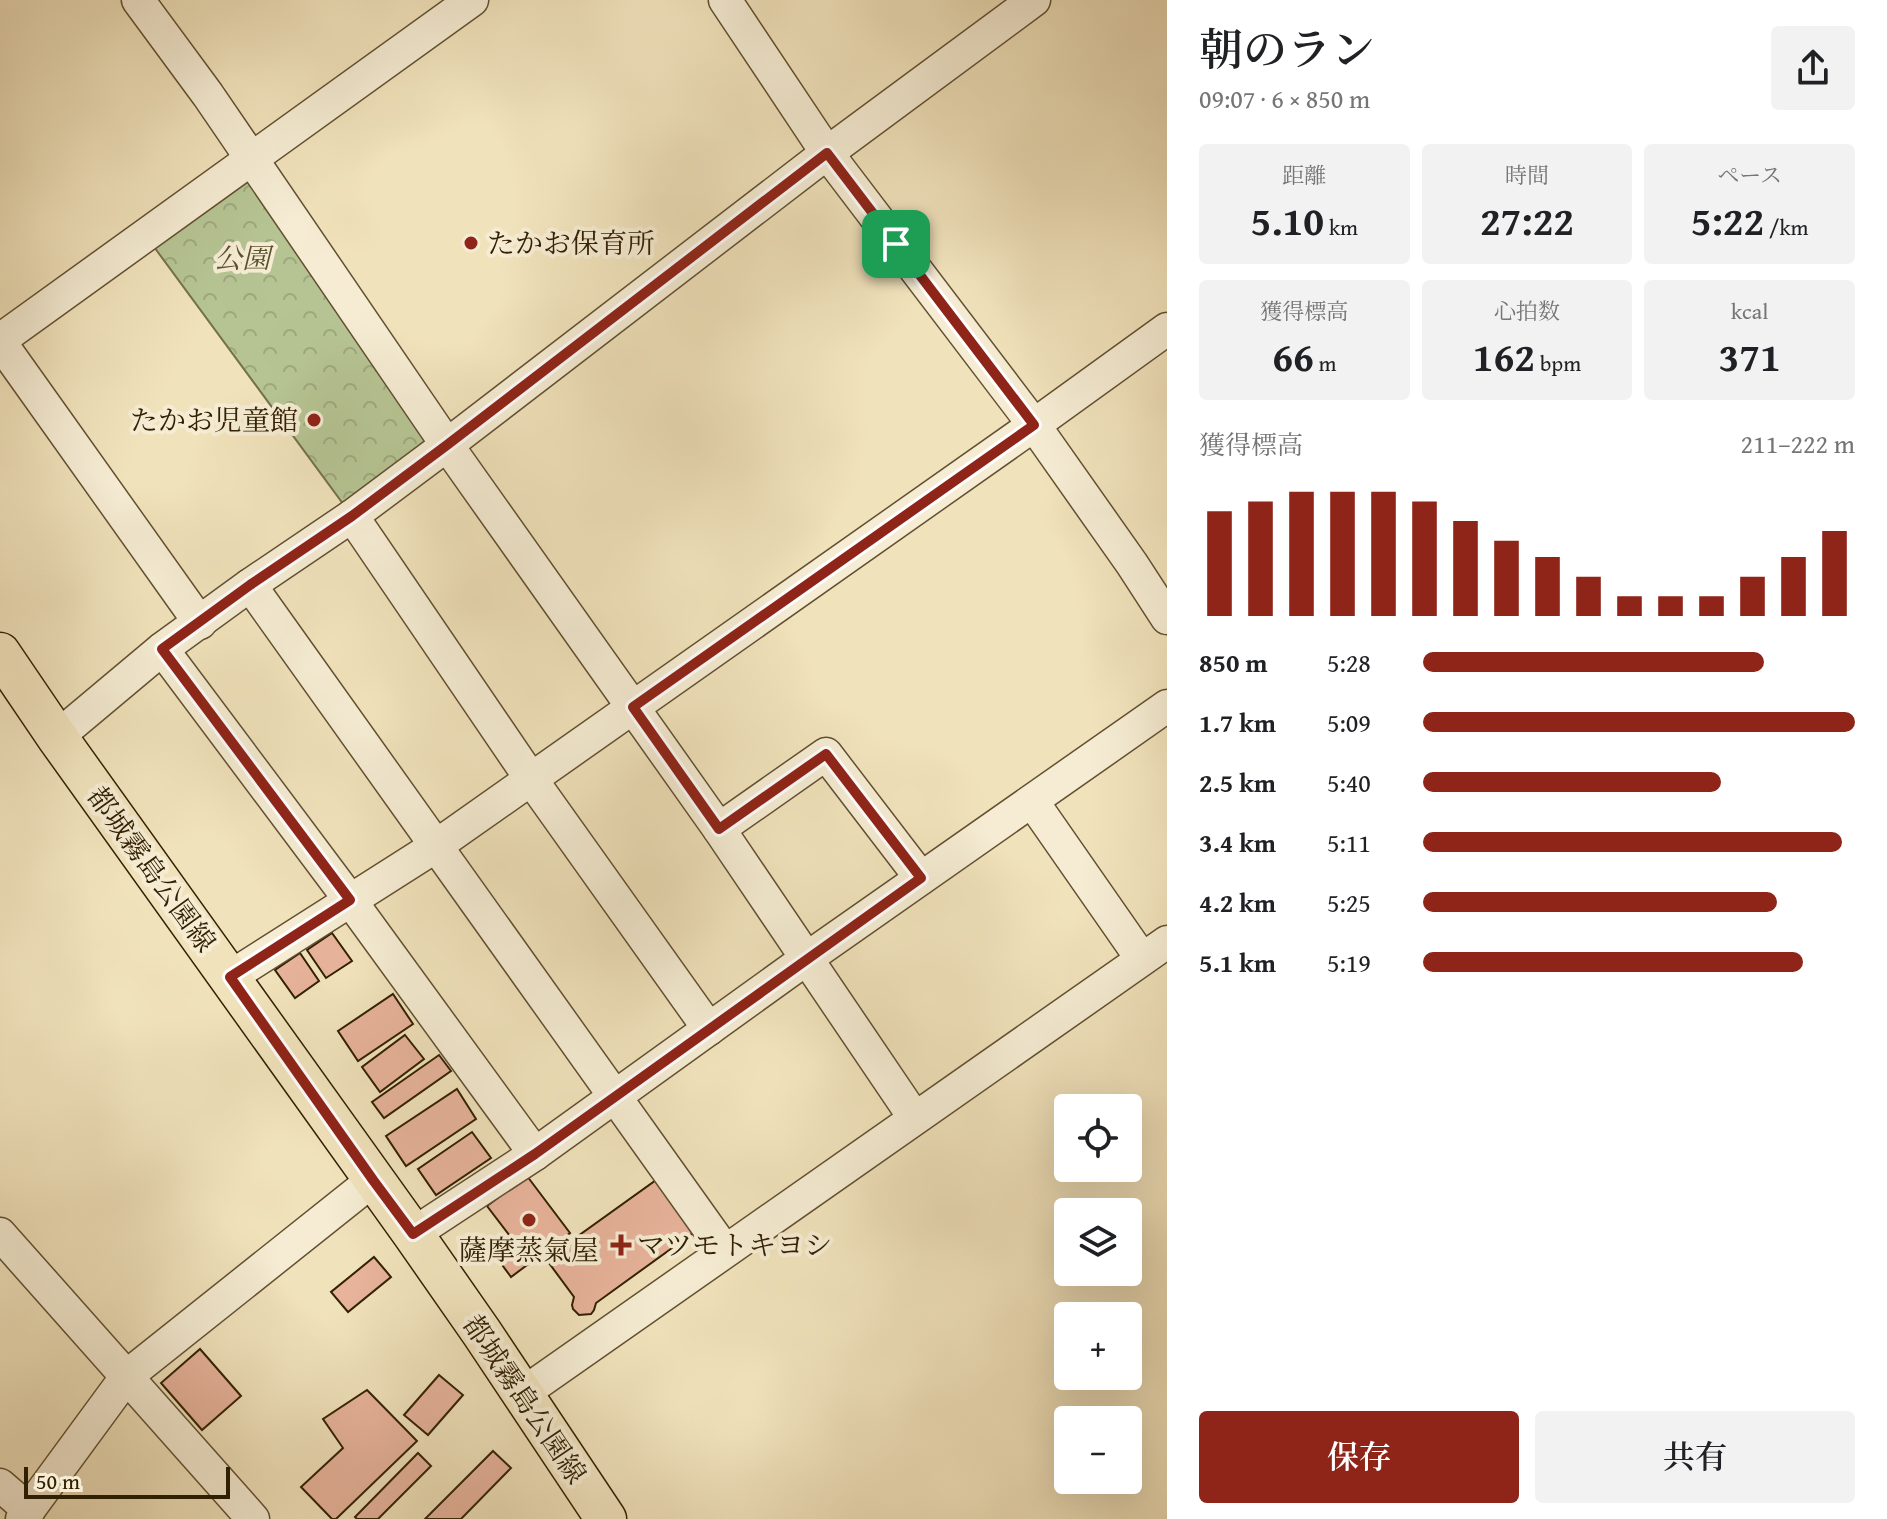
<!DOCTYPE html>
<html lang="ja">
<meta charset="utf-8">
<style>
:root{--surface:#fff;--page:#f2f2f2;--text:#202124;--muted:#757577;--accent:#8f2418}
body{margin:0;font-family:"Gentium Book Plus","Noto Serif JP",serif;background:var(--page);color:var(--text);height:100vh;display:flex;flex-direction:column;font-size:30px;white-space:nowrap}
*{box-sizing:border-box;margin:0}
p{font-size:26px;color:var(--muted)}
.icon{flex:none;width:44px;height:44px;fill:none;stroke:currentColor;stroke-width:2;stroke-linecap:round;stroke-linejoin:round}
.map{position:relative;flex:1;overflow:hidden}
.sheet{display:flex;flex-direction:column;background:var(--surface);width:720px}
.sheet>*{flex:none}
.fabs{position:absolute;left:1054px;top:1094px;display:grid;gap:16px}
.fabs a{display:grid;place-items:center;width:88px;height:88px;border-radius:8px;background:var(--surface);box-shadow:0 8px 32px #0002;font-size:40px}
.scale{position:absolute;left:24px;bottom:20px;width:206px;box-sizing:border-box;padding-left:8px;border:4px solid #322003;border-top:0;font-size:22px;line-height:28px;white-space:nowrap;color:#322003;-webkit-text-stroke:6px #f5ecd3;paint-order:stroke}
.pin{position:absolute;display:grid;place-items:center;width:68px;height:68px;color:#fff;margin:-34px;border-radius:16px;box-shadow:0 4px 12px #0006}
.round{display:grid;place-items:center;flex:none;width:84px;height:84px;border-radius:8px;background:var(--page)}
.overview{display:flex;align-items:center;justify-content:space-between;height:136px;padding:0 32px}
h1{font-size:44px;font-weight:600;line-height:60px}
.figures{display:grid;grid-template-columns:repeat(3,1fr);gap:12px;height:136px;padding:8px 32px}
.figures div{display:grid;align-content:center;border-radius:8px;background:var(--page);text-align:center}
.figures b{font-size:40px;font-weight:600}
.figures small{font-size:22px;font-weight:400}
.figures p{font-size:22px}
.chart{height:224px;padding:16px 32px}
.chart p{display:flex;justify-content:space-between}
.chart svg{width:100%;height:144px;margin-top:8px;stroke:var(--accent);stroke-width:6}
.cta{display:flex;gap:16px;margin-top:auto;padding:16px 32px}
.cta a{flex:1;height:92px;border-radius:8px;background:var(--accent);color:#fff;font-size:32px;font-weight:600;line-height:92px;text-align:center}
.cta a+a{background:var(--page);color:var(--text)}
ul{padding:0 32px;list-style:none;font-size:26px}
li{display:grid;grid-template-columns:128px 96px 1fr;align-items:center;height:60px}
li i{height:20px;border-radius:10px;background:var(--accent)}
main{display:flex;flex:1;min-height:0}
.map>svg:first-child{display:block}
</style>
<main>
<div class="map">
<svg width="1167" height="1519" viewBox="0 0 1167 1519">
<defs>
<pattern id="forest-crowns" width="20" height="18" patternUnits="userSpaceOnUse" patternTransform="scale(2)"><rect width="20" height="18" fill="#b6c493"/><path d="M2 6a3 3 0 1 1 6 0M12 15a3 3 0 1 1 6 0" fill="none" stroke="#9da87d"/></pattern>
</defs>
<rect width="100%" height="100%" fill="#f0e2bb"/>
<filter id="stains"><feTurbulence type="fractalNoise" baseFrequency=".0025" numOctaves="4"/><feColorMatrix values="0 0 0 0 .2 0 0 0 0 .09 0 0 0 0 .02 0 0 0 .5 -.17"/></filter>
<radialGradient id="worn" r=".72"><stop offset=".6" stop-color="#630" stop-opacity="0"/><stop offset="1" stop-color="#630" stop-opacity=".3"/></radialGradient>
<path fill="url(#forest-crowns)" stroke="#74724b" stroke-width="2" d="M252,159L447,445L352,516L146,236Z"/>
<g fill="#e7b39b" stroke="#322003" stroke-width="2">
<path d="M332,933L352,961L326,978L307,950Z"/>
<path d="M300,953L319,981L295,998L275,970Z"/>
<path d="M393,994L413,1024L358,1061L338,1031Z"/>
<path d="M405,1035L424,1059L380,1092L362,1067Z"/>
<path d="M439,1055L451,1071L384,1118L372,1102Z"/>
<path d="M457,1089L476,1119L406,1166L386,1136Z"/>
<path d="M472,1132L491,1158L436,1195L418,1169Z"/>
<path d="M527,1176L570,1233L511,1277L497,1258L516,1244L487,1206Z"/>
<path d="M659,1178L697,1230L596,1303L594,1310L591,1314L579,1315L573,1309L572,1305L574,1297L546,1259Z"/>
<path d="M374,1257L391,1277L348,1312L331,1292Z"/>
<path d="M200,1349L241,1396L202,1430L161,1383Z"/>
<path d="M439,1375L463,1395L428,1435L404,1415Z"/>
<path d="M367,1390L417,1441L336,1519H332L301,1487L343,1448L323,1419Z"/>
<path d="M493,1451L511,1468L461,1519H425Z"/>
<path d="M418,1453L431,1466L378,1519H357L355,1517Z"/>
</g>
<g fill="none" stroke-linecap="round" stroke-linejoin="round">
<defs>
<g id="minor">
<path d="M138,0L208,95L447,445L719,829L914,1117"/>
<path d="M725,0L827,153L1034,425L1132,564L1167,618"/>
<path d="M0,340L472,0"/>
<path d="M0,342L200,623"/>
<path d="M352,516L531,779L709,1029"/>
<path d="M250,585L725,1251"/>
<path d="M162,649L350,900L535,1154"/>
<path d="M57,737L162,649L250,585L352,516L447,445L827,153L1034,0"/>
<path d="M1032,801L1142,959"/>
<path d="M719,829L826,754L921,878"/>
<path d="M230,977L436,846L1034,425L1167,329"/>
<path d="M0,1234L253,1519"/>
<path d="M413,1234L535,1154L806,959L1167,706"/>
<path d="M522,1394L1167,942"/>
<path d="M0,1485L29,1510"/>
<path d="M22,1519L127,1376L373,1180"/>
</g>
<path id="major" d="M0,653L57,737L413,1234L482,1333L606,1519"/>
</defs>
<use href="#minor" stroke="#625031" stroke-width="35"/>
<use href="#major" stroke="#322003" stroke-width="43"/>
<use href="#minor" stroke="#f5ecd3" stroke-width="32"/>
<use href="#major" stroke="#f0e2bb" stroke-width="40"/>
</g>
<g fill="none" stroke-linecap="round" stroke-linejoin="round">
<defs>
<path id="route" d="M827,153L1034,425L633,707L719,829L826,754L921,878L535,1154L413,1234L373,1180L230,977L350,900L162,649L250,585L352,516L447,445Z"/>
</defs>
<use href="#route" stroke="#fff" stroke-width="16"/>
<use href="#route" stroke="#8f2418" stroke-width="10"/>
</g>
<g fill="#8f2418" stroke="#f5ecd3" stroke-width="3">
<circle cx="471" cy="243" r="8"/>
<circle cx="314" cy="420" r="8"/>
<circle cx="529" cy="1220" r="8"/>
<path d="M617 1233h8v8h8v8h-8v8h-8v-8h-8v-8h8z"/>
</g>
<g text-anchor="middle" stroke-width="8" stroke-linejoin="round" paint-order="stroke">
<g font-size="28" fill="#322003" stroke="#f5ecd3" text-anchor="start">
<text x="487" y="253">たかお保育所</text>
<text x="298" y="430" text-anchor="end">たかお児童館</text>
<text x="637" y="1255">マツモトキヨシ</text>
<text x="529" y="1260" text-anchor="middle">薩摩蒸氣屋</text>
</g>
<g font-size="28" font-style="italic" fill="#5a512e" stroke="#f5ecd3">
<text x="242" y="268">公園</text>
</g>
<g font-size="28" fill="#322003" stroke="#f5ecd3">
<text transform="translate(152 869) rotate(54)" y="10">都城霧島公園線</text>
<text transform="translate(525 1399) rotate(56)" y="10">都城霧島公園線</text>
</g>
</g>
<rect width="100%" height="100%" filter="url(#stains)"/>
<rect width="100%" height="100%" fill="url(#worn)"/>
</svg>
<div class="fabs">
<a><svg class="icon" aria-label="locate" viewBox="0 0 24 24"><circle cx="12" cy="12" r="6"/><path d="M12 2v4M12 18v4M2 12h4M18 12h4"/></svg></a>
<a><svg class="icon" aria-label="layers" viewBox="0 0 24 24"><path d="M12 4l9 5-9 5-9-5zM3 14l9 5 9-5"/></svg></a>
<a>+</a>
<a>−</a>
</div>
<div class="scale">50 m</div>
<div class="pin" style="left:896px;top:244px;background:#1e9e55"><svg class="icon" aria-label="arrive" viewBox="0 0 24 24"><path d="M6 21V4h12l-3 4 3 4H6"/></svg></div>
</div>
<section class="sheet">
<div class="overview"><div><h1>朝のラン</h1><p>09:07 · 6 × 850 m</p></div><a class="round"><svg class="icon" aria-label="share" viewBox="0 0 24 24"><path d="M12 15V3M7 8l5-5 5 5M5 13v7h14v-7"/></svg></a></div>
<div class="figures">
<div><p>距離</p><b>5.10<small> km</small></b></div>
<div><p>時間</p><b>27:22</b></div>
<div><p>ペース</p><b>5:22<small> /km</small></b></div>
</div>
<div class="figures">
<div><p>獲得標高</p><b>66<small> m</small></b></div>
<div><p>心拍数</p><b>162<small> bpm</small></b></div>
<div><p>kcal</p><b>371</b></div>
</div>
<div class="chart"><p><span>獲得標高</span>211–222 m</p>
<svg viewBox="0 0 160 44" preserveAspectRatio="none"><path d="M5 44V12M15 44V9M25 44V6M35 44V6M45 44V6M55 44V9M65 44V15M75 44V21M85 44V26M95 44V32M105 44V38M115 44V38M125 44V38M135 44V32M145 44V26M155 44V18"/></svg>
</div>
<ul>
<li><b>850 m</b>5:28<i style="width:79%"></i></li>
<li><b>1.7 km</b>5:09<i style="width:100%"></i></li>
<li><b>2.5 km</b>5:40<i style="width:69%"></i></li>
<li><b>3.4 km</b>5:11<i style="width:97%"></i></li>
<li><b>4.2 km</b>5:25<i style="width:82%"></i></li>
<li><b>5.1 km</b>5:19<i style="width:88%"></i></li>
</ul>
<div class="cta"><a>保存</a><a>共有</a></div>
</section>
</main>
